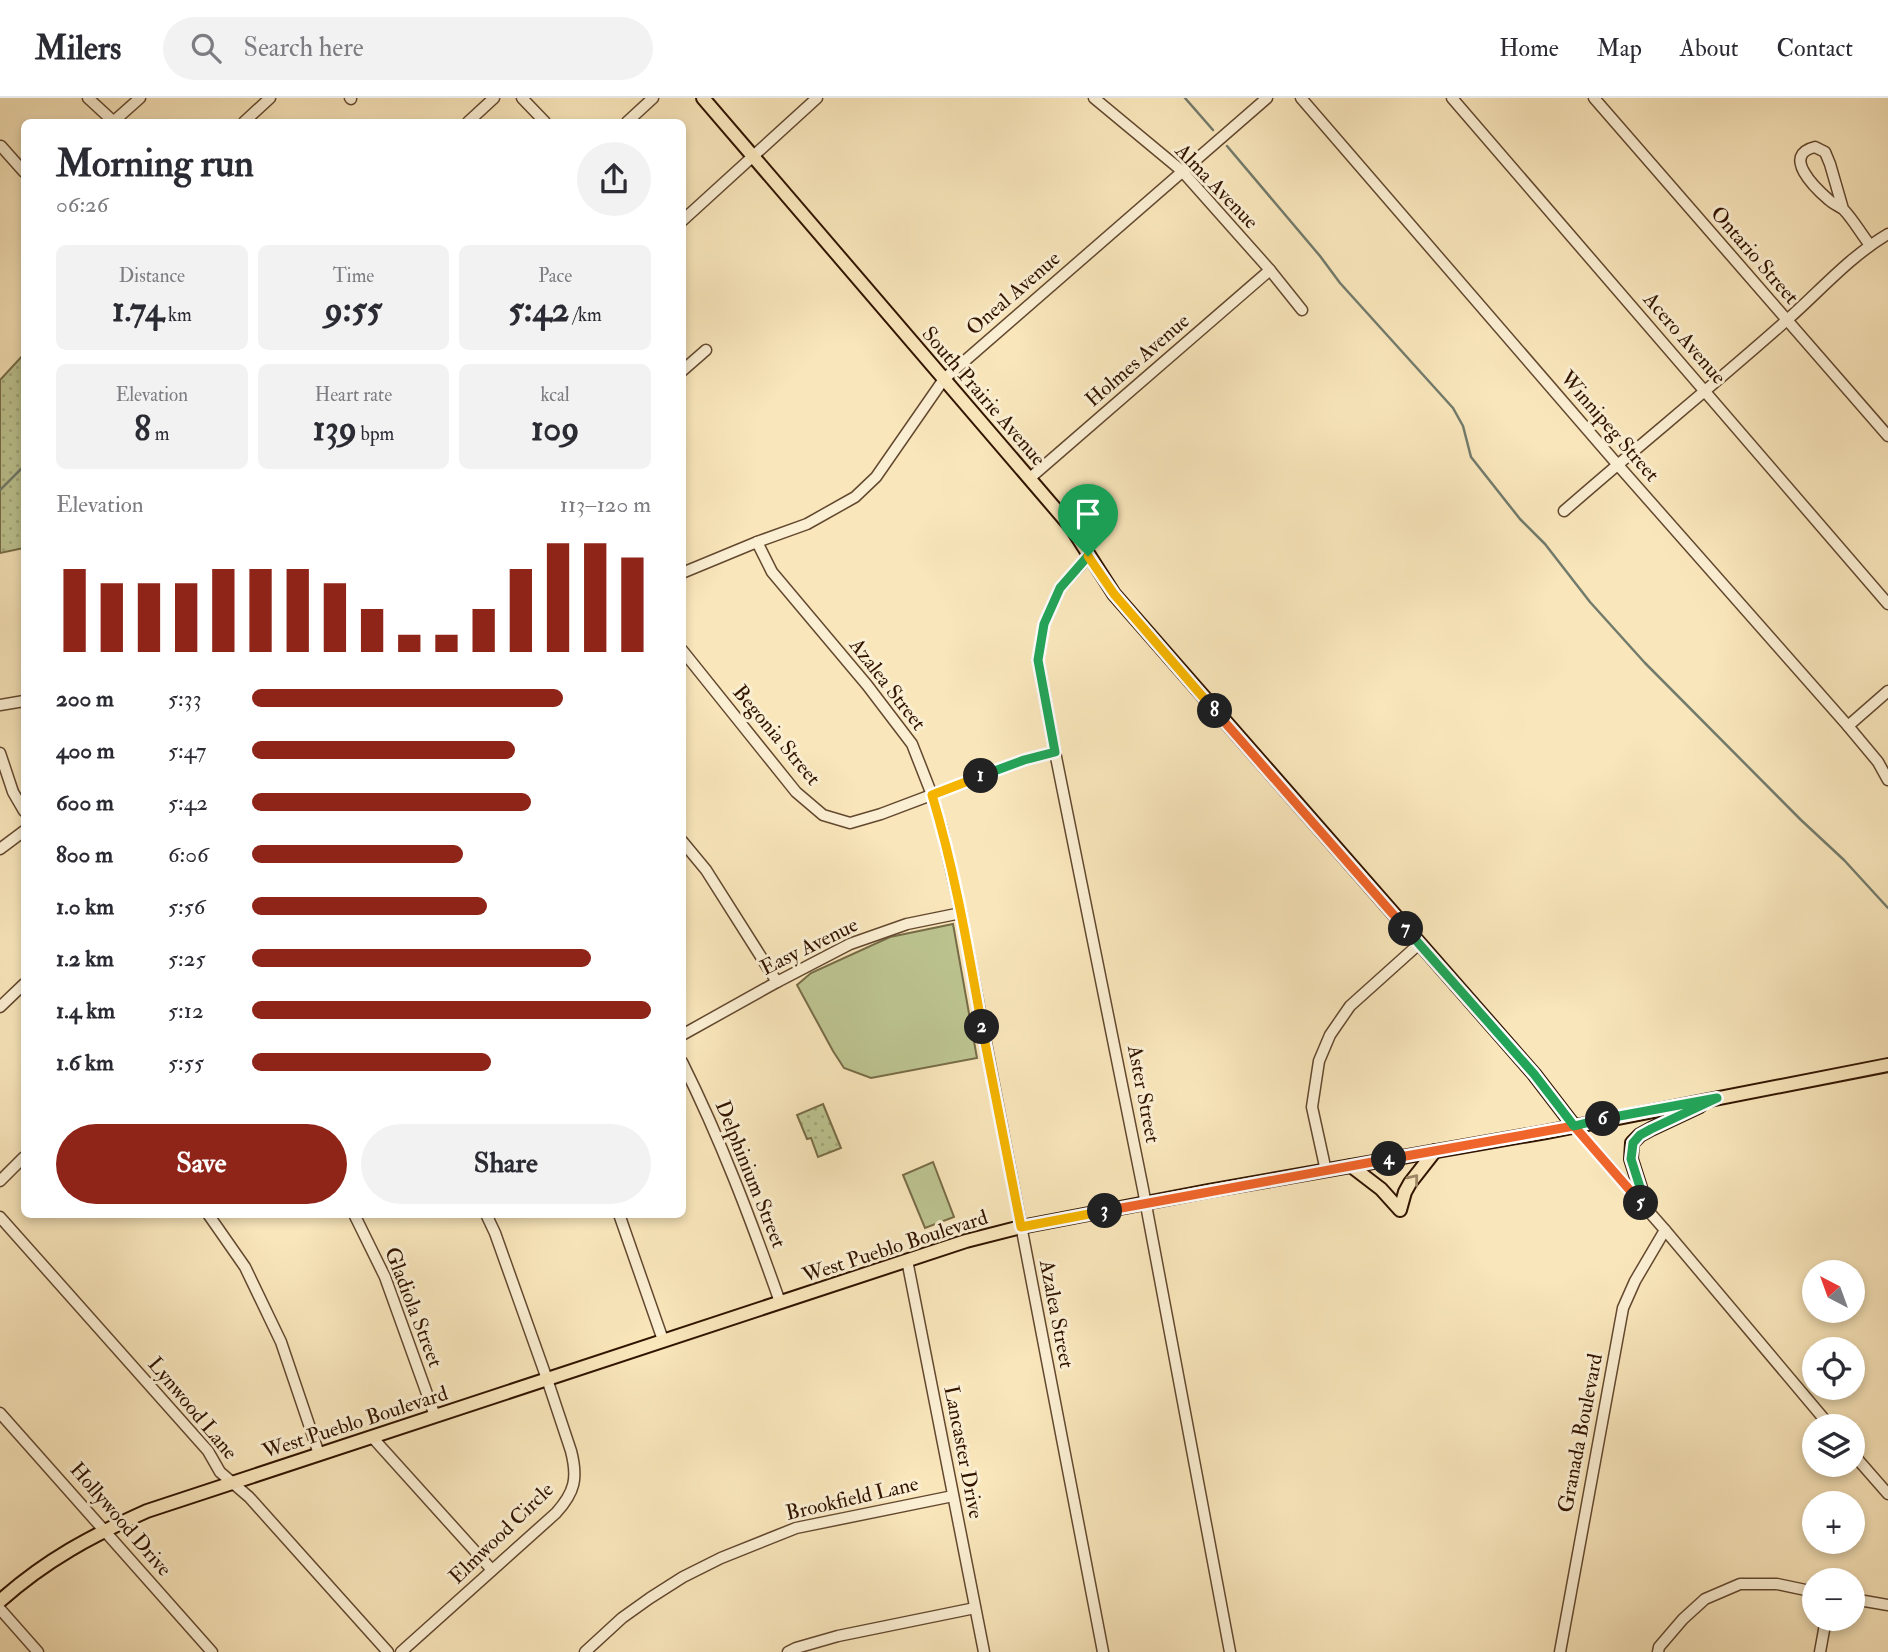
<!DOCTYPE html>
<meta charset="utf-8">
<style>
:root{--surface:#fff;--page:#f2f2f3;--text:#2b2b33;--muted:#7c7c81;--line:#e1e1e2;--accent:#8f2418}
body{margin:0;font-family:"IM FELL Double Pica",serif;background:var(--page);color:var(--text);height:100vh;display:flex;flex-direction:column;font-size:26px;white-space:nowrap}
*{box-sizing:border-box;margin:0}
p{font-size:23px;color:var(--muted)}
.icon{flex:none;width:38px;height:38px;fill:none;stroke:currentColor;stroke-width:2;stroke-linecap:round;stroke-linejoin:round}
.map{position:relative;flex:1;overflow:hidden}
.details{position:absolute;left:21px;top:21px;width:665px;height:1099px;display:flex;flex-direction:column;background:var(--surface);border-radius:10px;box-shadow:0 4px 10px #0003}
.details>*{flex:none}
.needle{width:46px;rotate:319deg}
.tools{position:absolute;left:1802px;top:1162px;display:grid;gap:14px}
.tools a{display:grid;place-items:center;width:63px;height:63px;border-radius:50%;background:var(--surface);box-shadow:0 4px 10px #0003;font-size:35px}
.pin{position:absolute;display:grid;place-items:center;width:60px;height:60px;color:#fff;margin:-72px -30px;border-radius:50% 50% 50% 0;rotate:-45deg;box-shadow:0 0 7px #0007}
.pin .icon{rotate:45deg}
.km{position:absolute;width:35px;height:35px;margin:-18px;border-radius:50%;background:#222;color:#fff;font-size:19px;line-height:35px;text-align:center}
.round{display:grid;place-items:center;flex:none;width:74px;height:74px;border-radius:37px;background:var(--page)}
.head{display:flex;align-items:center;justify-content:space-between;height:119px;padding:0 35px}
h1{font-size:38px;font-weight:700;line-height:52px}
.figures{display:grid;grid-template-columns:repeat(3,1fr);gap:10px;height:119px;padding:7px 35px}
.figures div{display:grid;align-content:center;border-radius:10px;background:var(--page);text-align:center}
.figures b{font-size:35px;font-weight:700}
.figures small{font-size:19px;font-weight:400}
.figures p{font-size:19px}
.chart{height:196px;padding:14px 35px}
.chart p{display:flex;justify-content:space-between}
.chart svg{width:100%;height:126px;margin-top:7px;stroke:var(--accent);stroke-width:6}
.action{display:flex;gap:14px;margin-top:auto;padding:14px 35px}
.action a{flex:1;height:80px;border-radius:42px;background:var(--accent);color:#fff;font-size:28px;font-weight:700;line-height:80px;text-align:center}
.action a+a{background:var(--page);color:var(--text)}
ul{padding:0 35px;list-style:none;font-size:23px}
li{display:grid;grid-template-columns:112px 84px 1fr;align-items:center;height:52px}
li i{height:18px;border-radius:9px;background:var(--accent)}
header{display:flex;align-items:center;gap:42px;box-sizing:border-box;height:98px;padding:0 35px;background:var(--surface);border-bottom:2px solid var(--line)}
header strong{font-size:33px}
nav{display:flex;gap:38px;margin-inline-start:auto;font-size:24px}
.search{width:490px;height:63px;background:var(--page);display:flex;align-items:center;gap:18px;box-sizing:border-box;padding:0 24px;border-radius:38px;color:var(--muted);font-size:26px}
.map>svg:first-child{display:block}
</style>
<header>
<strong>Milers</strong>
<div class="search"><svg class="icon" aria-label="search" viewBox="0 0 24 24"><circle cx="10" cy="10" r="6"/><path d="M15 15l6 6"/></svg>Search here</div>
<nav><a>Home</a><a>Map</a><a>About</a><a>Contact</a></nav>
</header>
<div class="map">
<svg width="1888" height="1554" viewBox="0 0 1888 1554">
<defs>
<pattern id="park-dots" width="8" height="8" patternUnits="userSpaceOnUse" patternTransform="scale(1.75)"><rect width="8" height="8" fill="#bdc591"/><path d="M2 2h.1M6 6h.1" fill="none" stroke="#a3a87b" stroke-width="1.8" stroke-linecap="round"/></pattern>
</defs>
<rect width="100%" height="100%" fill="#f9e6bb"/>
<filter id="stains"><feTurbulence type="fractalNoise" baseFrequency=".00286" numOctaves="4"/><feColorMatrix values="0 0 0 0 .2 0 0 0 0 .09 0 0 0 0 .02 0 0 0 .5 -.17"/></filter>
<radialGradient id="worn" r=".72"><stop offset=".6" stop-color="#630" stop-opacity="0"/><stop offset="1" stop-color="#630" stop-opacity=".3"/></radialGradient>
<g fill="#bdc591" stroke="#776c48" stroke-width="2">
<path d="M953,826L977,960L871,980L844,970L833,953L797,887L811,875L890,839Z"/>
<path d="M933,1064L954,1119L925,1130L903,1077Z"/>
</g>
<g fill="url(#park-dots)" stroke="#776c48" stroke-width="2">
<path d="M24,256V450L0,455V282Z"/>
<path d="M823,1006L841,1050L818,1059L811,1040L807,1041L797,1017Z"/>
</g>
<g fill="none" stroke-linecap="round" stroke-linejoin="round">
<g stroke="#727b6c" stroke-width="2.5">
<path d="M1185,0L1213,32"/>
<path d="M1227,48L1320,158L1340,185L1453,310L1463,328L1471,359L1520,421L1545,446L1590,504L1645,565L1801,722L1844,762L1888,810"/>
<path d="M0,392L24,368"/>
</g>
<defs>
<g id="minor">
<path d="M88,0L114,24"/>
<path d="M350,0L351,1"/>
<path d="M522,0L545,24"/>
<path d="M1094,0L1182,73L1270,172L1302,212"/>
<path d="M1301,0L1617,366L1848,628L1878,664L1888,682"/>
<path d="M1452,0L1888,506"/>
<path d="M1594,0L1888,338"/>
<path d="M113,24L140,0"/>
<path d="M244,24L270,0"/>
<path d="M468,24L494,0"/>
<path d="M627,24L653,0"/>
<path d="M1,48L24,74"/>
<path d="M1843,111L1830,66L1825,54L1815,49C1781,57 1815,90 1829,102C1833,106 1839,108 1843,111C1853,121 1861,136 1870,147"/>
<path d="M682,123L817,0"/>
<path d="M682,273L706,252"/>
<path d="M1030,380L1270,172"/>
<path d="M1564,413C1637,349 1714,287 1787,222C1820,193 1849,159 1888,136"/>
<path d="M757,444L772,474L867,587L912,646L932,697L942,731L961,815L1103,1554"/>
<path d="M1088,459L1060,490L1044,526L1038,562L1055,654L1143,1091L1230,1554"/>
<path d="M682,475L757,444L807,426L855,399L876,379L944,281L1267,0"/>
<path d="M682,552L796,694L823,717L850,725L881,716L1024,662L1055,654"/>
<path d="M0,607L24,603"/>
<path d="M1848,628L1888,593"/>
<path d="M0,655L13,694L24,713"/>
<path d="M682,743L706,772L777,884"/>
<path d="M0,751L24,733"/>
<path d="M0,909L24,886"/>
<path d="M682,937L777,884L850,846L907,826L961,815"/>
<path d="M682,964C721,1042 751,1122 780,1204"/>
<path d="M1574,1028L1665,1132L1830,1328"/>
<path d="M1326,1073L1312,1009L1319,963L1330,937L1350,908L1419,846"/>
<path d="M0,1083L24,1059"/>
<path d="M208,1116L245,1169L281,1244L319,1356"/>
<path d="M354,1116L385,1179L435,1318"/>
<path d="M619,1116L663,1242"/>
<path d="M0,1119L208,1353L220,1374L249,1399L388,1554"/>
<path d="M907,1162L984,1554"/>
<path d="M0,1315L212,1554"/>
<path d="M372,1339L492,1472"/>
<path d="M1853,1356L1888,1396"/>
<path d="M1853,1501L1888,1507"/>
<path d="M0,1511L38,1554"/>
<path d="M401,1554L556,1415C575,1394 578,1380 571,1353L547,1281L495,1135L486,1116"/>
<path d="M585,1554L622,1520L650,1500L683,1479L721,1460L796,1430L953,1398"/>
<path d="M788,1554L796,1550L838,1538L975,1510"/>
<path d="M1560,1554L1623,1210L1635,1183L1665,1132"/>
<path d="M1658,1554L1659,1549L1683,1521L1705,1501L1740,1486H1777L1815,1494"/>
<path d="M1820,1554L1826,1521"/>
</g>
<g id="major">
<path d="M703,0L1071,429L1114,496L1534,976L1574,1028"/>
<path d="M1351,1068L1381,1091L1400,1112L1405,1094L1410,1085L1435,1053"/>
<path d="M1647,1111L1631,1061L1632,1045L1640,1037L1651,1031L1700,1008"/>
<path d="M0,1503C46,1462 91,1438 147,1413L966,1143L1021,1129L1208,1093L1546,1034L1888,967"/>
</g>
</defs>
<use href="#minor" stroke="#63482f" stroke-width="13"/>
<use href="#major" stroke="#311400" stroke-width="16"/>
<use href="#minor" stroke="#fbefd3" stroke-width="10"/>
<use href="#major" stroke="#f9e6bb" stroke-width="12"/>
</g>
<defs><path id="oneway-chevron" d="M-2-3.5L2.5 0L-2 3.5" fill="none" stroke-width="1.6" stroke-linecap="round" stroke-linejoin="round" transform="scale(1.75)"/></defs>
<use stroke="#9f8867" href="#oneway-chevron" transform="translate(1414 1081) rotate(-51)"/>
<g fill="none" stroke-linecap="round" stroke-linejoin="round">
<defs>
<path id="split-1" d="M981,678L1024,662L1055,654L1038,562L1044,526L1060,490L1088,458"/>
<path id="split-2" d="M981,678L932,697C955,773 968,851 982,929"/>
<path id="split-3" d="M982,929L1021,1129L1105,1113"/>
<path id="split-4" d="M1105,1113L1389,1061"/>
<path id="split-5" d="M1389,1061L1574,1028L1641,1105"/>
<path id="split-6" d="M1603,1021L1717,1000L1651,1031L1640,1037L1633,1045L1631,1061L1647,1111L1641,1105"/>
<path id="split-7" d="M1406,831L1534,976L1574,1028L1603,1021"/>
<path id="split-8" d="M1215,613L1406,831"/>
<path id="split-9" d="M1088,458L1114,496L1215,613"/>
</defs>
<use href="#split-1" stroke="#fff" stroke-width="14"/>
<use href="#split-2" stroke="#fff" stroke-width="14"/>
<use href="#split-3" stroke="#fff" stroke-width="14"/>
<use href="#split-4" stroke="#fff" stroke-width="14"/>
<use href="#split-5" stroke="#fff" stroke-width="14"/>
<use href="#split-6" stroke="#fff" stroke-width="14"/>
<use href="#split-7" stroke="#fff" stroke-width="14"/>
<use href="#split-8" stroke="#fff" stroke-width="14"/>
<use href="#split-9" stroke="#fff" stroke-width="14"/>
<use href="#split-1" stroke="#22a559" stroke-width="9"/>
<use href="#split-2" stroke="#f5b400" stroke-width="9"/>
<use href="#split-3" stroke="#f5b400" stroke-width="9"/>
<use href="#split-4" stroke="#f0652b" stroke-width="9"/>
<use href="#split-5" stroke="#f0652b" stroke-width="9"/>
<use href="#split-6" stroke="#22a559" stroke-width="9"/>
<use href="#split-7" stroke="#22a559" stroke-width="9"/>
<use href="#split-8" stroke="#f0652b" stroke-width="9"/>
<use href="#split-9" stroke="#f5b400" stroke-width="9"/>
</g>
<g text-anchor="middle" stroke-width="6" stroke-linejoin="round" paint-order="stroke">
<g font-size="21" fill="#311400" stroke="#fbefd3">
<text transform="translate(1217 88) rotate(46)" y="7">Alma Avenue</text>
<text transform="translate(1755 157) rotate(49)" y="7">Ontario Street</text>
<text transform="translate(1013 195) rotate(-41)" y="7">Oneal Avenue</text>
<text transform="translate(1685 240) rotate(49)" y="7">Acero Avenue</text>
<text transform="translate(1137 262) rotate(-41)" y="7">Holmes Avenue</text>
<text transform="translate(984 298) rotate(49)" y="7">South Prairie Avenue</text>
<text transform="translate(1610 328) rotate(49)" y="7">Winnipeg Street</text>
<text transform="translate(888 586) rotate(52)" y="7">Azalea Street</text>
<text transform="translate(777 637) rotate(50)" y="7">Begonia Street</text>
<text transform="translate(809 848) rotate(-26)" y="7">Easy Avenue</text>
<text transform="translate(1144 996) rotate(79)" y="7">Aster Street</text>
<text transform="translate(751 1076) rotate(68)" y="7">Delphinium Street</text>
<text transform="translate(895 1148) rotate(-18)" y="7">West Pueblo Boulevard</text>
<text transform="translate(414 1209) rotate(69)" y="7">Gladiola Street</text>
<text transform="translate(1057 1216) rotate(79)" y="7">Azalea Street</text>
<text transform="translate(193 1310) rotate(50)" y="7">Lynwood Lane</text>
<text transform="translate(355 1324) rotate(-18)" y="7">West Pueblo Boulevard</text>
<text transform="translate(1580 1335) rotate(-79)" y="7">Granada Boulevard</text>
<text transform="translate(964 1354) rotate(79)" y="7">Lancaster Drive</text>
<text transform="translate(852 1400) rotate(-13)" y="7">Brookfield Lane</text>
<text transform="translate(121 1421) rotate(49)" y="7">Hollywood Drive</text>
<text transform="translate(501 1435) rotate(-44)" y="7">Elmwood Circle</text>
</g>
</g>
<rect width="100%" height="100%" filter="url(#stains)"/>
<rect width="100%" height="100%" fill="url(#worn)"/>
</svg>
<div class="tools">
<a><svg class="needle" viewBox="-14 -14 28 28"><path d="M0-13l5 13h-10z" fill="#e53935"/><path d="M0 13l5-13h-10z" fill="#7c7c81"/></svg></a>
<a><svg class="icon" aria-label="locate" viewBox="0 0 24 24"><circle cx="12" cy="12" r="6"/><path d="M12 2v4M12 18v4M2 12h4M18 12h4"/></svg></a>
<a><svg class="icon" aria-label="layers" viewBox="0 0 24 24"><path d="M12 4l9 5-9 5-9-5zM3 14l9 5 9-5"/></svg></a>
<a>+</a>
<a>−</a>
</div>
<div class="pin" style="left:1088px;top:458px;background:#1e9e55"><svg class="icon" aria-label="arrive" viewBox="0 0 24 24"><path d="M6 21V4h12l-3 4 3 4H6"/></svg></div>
<b class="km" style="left:981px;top:678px">1</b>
<b class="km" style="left:982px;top:929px">2</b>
<b class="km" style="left:1105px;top:1113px">3</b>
<b class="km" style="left:1389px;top:1061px">4</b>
<b class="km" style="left:1641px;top:1105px">5</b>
<b class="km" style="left:1603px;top:1021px">6</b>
<b class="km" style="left:1406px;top:831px">7</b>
<b class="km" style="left:1215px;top:613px">8</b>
<section class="details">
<div class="head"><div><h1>Morning run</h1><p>06:26</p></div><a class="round"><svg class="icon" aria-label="share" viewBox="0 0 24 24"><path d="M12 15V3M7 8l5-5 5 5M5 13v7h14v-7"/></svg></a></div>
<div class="figures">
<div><p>Distance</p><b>1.74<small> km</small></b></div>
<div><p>Time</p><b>9:55</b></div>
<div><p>Pace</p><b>5:42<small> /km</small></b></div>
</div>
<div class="figures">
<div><p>Elevation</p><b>8<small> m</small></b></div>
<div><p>Heart rate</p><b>139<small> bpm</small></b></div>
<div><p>kcal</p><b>109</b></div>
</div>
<div class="chart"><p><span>Elevation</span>113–120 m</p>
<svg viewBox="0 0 160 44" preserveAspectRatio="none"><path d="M5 44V15M15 44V20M25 44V20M35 44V20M45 44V15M55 44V15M65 44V15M75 44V20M85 44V29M95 44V38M105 44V38M115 44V29M125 44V15M135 44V6M145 44V6M155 44V11"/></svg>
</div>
<ul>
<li><b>200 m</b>5:33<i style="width:78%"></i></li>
<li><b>400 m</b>5:47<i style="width:66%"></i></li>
<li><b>600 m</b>5:42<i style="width:70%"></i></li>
<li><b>800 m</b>6:06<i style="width:53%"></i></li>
<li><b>1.0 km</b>5:56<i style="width:59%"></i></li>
<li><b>1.2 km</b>5:25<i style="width:85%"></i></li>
<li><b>1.4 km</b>5:12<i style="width:100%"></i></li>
<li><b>1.6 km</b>5:55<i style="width:60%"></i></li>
</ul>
<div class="action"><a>Save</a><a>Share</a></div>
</section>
</div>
